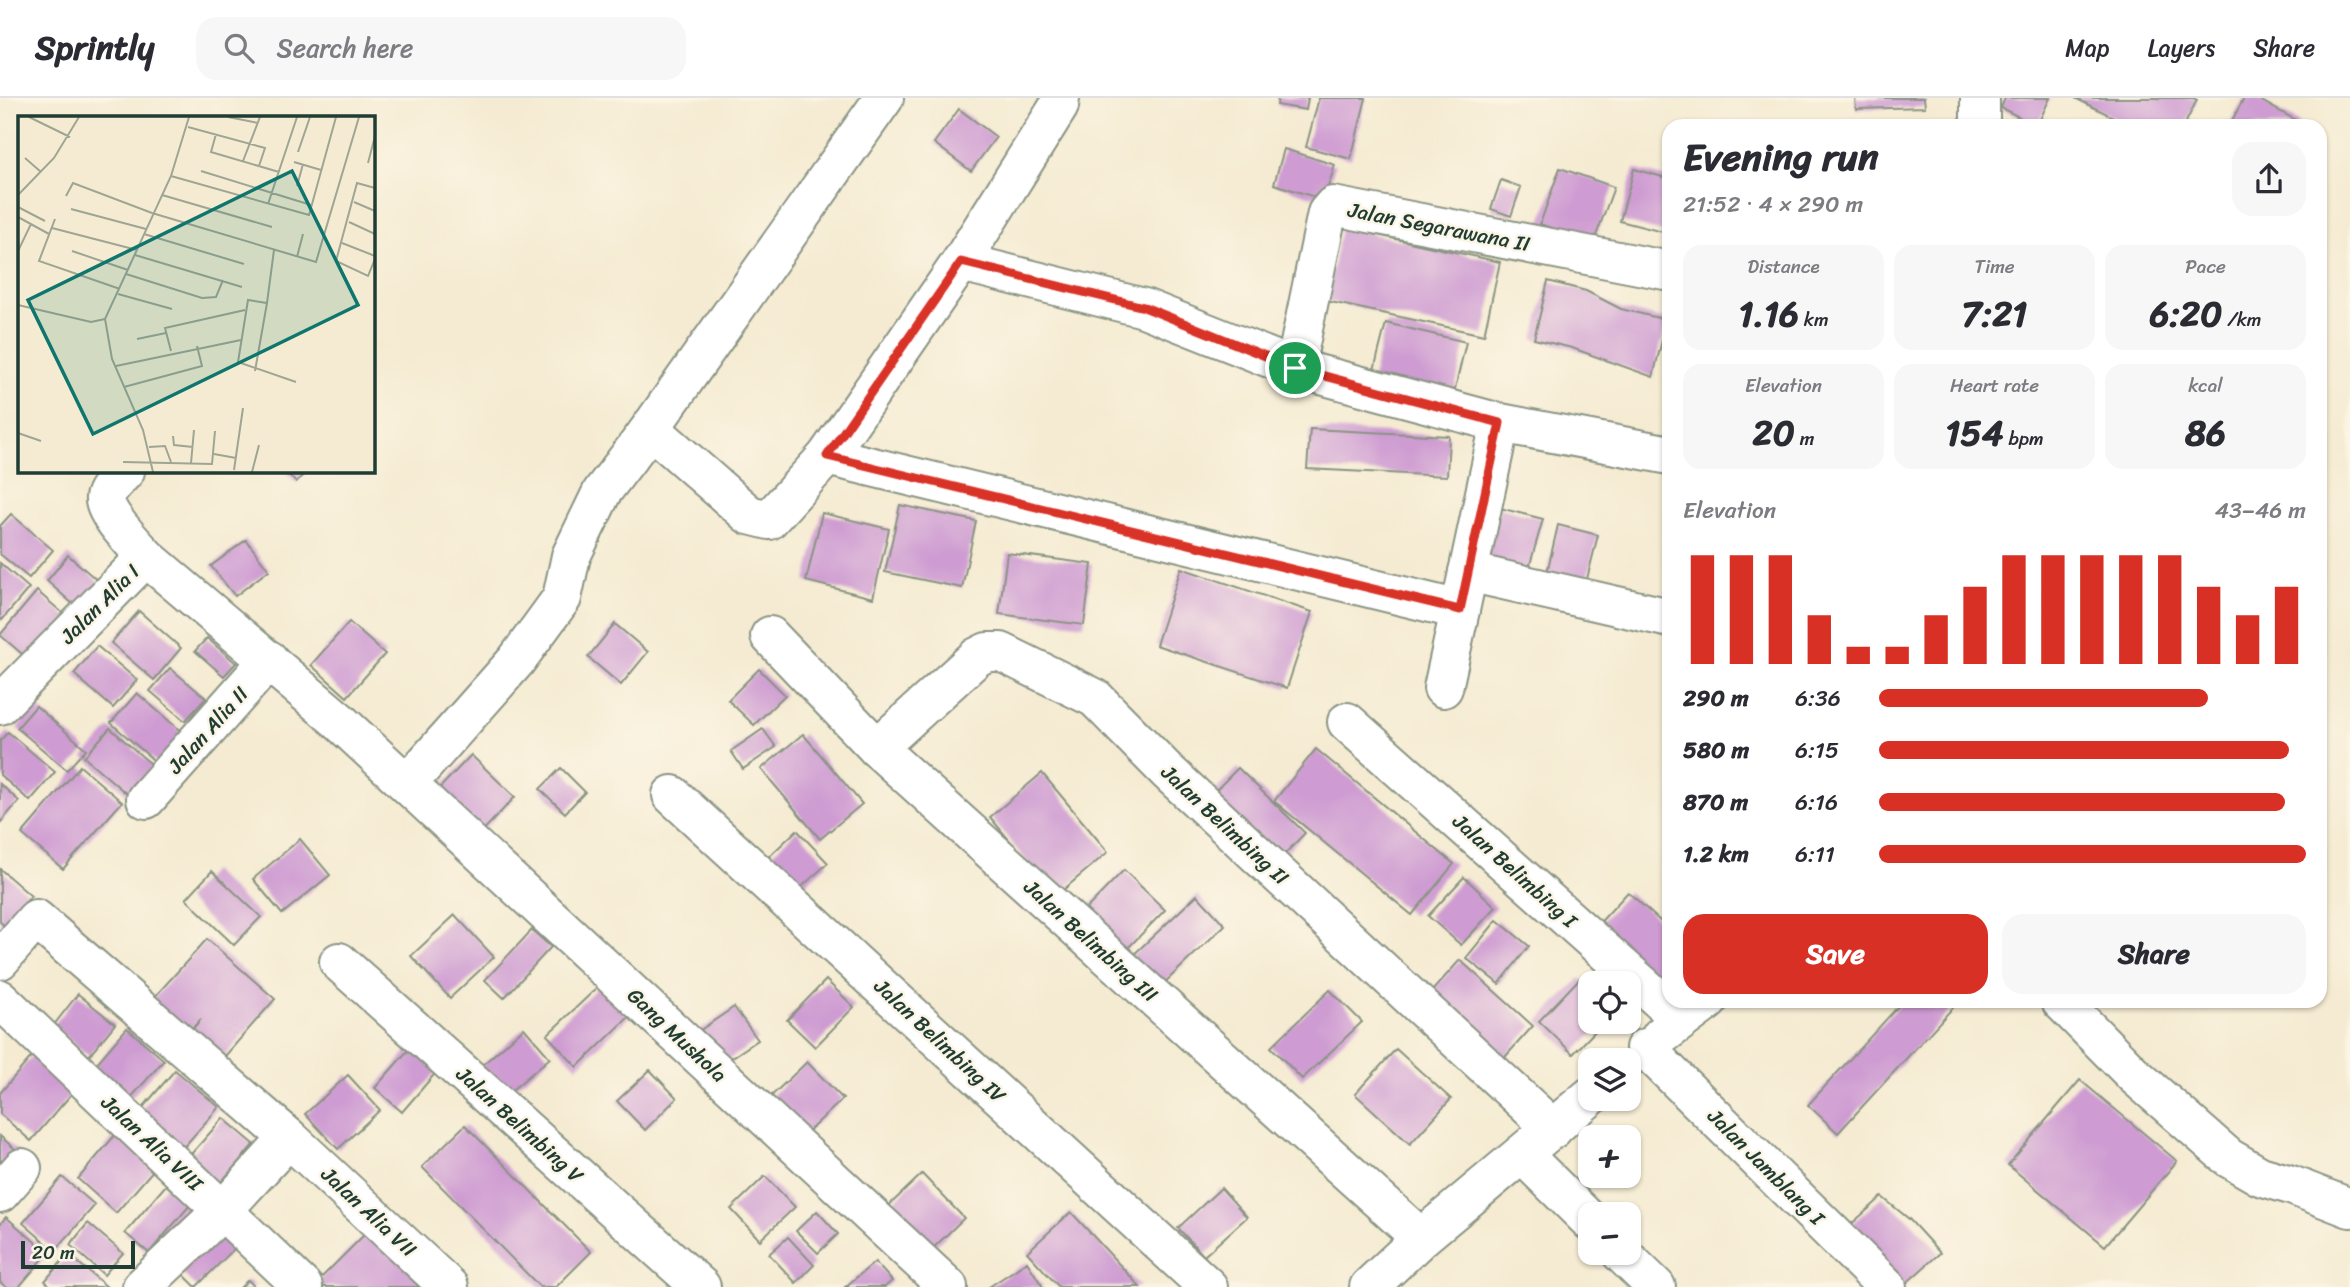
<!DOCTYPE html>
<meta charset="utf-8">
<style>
:root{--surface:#fff;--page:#f7f7f7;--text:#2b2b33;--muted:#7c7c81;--line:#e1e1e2;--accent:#d93025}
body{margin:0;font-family:Sriracha,sans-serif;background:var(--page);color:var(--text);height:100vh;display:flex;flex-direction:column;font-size:26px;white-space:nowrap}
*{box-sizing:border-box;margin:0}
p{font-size:23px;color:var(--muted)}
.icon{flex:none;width:38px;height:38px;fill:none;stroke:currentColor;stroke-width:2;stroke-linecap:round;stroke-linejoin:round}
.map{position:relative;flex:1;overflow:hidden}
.side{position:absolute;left:1662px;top:21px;width:665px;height:889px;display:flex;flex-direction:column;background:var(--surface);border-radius:21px;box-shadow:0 2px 5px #0004}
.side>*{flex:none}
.tools{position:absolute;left:1578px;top:873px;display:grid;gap:14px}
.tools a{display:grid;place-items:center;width:63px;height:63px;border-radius:14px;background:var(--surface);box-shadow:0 2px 5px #0004;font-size:35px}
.scale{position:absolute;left:21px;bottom:18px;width:114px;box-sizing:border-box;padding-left:7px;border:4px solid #1f3d34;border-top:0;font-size:19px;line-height:24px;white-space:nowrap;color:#1f3d34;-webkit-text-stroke:5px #fcf5e5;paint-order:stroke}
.pin{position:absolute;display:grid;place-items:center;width:60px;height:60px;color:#fff;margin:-30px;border:4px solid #fff;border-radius:50%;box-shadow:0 2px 7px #0007}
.round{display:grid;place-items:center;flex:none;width:74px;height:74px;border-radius:21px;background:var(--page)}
.head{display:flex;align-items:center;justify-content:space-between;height:119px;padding:0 21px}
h1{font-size:38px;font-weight:700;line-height:52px}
.stats{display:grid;grid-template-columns:repeat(3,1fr);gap:10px;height:119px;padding:7px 21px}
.stats div{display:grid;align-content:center;border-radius:18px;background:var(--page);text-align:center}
.stats b{font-size:35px;font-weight:700}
.stats small{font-size:19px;font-weight:400}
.stats p{font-size:19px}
.chart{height:196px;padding:14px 21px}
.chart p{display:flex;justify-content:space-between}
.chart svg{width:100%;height:126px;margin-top:7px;stroke:var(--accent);stroke-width:6}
.primary-button{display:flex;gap:14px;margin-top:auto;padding:14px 21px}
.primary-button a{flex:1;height:80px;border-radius:21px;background:var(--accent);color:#fff;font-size:28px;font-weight:700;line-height:80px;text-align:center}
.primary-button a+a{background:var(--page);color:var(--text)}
ul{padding:0 21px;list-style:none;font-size:23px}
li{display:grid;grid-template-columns:112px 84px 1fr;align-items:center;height:52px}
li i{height:18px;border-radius:9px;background:var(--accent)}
header{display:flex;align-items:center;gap:42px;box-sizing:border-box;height:98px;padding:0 35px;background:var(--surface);border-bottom:2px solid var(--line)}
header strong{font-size:33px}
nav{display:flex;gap:38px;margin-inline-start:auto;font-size:24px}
.search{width:490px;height:63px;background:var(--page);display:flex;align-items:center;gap:18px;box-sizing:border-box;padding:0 24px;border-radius:21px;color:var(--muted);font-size:26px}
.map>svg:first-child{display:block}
</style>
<header>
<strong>Sprintly</strong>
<div class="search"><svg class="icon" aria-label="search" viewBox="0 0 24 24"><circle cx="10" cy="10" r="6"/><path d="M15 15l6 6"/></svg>Search here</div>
<nav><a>Map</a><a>Layers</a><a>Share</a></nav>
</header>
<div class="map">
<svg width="2350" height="1189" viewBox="0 0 2350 1189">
<rect width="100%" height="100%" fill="#fcf5e5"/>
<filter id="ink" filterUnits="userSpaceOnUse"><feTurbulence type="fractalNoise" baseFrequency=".0143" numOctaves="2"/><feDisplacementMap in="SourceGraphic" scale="14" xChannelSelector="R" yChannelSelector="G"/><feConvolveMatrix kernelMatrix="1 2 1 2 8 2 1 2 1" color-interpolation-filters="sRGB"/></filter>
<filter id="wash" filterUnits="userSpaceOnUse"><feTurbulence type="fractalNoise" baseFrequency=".00686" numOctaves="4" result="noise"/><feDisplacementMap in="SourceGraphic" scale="28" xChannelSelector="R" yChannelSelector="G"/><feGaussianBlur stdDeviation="1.57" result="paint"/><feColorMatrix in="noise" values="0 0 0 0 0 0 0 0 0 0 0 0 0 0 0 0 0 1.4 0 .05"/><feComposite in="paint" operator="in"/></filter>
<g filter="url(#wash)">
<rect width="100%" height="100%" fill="#f5ebd2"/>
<g id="blocks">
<g fill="#ce9bd2">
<path d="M1278,0H1308L1306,12L1277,7Z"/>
<path d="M1319,0H1366L1351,61L1306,49Z"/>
<path d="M1855,0H1924L1925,9L1856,11Z"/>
<path d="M2005,0H2050L2037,28L2001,10Z"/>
<path d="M2075,0H2193L2197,2L2184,28H2131Z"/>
<path d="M2244,0H2256L2299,24L2297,28H2229Z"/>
<path d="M959,11L996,39L971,73L934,45Z"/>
<path d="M1284,51L1335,67L1324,102L1274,86Z"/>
<path d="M1560,70L1614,89L1593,146L1540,126Z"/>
<path d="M1634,71L1670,81V136L1620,123Z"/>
<path d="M1501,82L1521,89L1511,118L1491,111Z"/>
<path d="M1341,129L1500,164L1484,237L1326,203Z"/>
<path d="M1548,183L1586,193L1621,211L1667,222L1653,279L1572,250L1534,241Z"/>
<path d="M1386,225L1466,244L1451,308L1370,288Z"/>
<path d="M1310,331L1449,338L1447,378L1307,371Z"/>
<path d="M284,373H307L296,384Z"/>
<path d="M900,407L976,423L962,490L885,474Z"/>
<path d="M1496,409L1543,421L1527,477L1482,465Z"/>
<path d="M822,415L889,431L873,500L806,483Z"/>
<path d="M11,416L53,452L29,480L0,456V428Z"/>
<path d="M1558,427L1598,437L1584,493L1545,483Z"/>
<path d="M246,442L269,472L235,498L211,468Z"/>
<path d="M1007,455L1092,466L1084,527L999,516Z"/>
<path d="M68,457L105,489L83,515L47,483Z"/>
<path d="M0,465L29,490L2,522L0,520Z"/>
<path d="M1181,470L1312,514L1287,590L1156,547Z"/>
<path d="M37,493L73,524L36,568L0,537Z"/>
<path d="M139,513L181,550L154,582L111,545Z"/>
<path d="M349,524L385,556L347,599L311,567Z"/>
<path d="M615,526L648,554L621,587L588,559Z"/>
<path d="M207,540L236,565L224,578L195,553Z"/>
<path d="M97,548L137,582L113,610L74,576Z"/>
<path d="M170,570L206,600L185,623L150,593Z"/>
<path d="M759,571L785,597L754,627L728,602Z"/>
<path d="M137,595L184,636L158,666L111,625Z"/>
<path d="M36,608L86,651L67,672L17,630Z"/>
<path d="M110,630L153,668L128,697L84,659Z"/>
<path d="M763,631L776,649L743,671L731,653Z"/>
<path d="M8,634L55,674L30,703L0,677V643Z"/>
<path d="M803,636L862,706L820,741L761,671Z"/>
<path d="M1316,651L1454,766L1412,817L1274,703Z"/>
<path d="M471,657L515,699L475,741L432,698Z"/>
<path d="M80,668L122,704L63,771L22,736Z"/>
<path d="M561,670L585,694L565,715L540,691Z"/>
<path d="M1238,670L1305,735L1275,766L1208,700Z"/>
<path d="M1042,675L1108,754L1056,798L990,719Z"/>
<path d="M0,686L19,703L0,725Z"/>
<path d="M797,732L828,765L787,802L757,770Z"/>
<path d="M300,741L330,777L282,816L253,781Z"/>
<path d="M0,771L31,798L5,828L0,824Z"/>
<path d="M1124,772L1165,812L1123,855L1082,815Z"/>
<path d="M212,773L261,819L234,847L186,801Z"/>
<path d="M1464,779L1496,809L1461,847L1428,818Z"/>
<path d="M1628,794L1670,832V899L1594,831Z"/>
<path d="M1197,797L1225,827L1159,890L1130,860Z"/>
<path d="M455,817L494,859L450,900L411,858Z"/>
<path d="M1497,822L1529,848L1499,886L1466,860Z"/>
<path d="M532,832L551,849L504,900L485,882Z"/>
<path d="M207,841L275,901L219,965L187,938L201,921L186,937L150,904Z"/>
<path d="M1460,862L1533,928L1496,969L1423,903Z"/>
<path d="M1580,880L1591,890V924H1604L1573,956L1539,923Z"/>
<path d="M826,882L854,909L815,949L787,922Z"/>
<path d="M599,888L629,919L577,969L547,937Z"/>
<path d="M1330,892L1362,924L1302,981L1271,949Z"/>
<path d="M78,896L115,926L89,958L53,928Z"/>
<path d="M1903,903H1959L1838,1035L1808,1007Z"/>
<path d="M734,909L758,942L722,966L699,933Z"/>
<path d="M127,930L164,962L128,1003L91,972Z"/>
<path d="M524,930L550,960L506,997L481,968Z"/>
<path d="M417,942L444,965L402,1014L375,990Z"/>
<path d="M1396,951L1451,1001L1410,1046L1355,996Z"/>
<path d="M33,957L75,992L31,1043L0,1016V995Z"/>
<path d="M807,964L843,1001L800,1041L765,1004Z"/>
<path d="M175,972L219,1009L182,1051L139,1014Z"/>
<path d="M650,972L677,1000L645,1032L617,1003Z"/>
<path d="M348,977L380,1012L338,1051L305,1016Z"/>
<path d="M2080,982L2177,1063L2105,1148L2008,1067Z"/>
<path d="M223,1020L254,1046L217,1089L186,1062Z"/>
<path d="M465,1027L591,1154L556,1189H540L422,1069Z"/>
<path d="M116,1036L155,1070L116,1115L78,1081Z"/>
<path d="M0,1038L22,1057L0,1083Z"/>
<path d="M922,1076L964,1120L923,1160L880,1116Z"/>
<path d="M765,1078L795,1109L760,1142L731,1111Z"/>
<path d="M62,1079L95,1107L55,1153L23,1125Z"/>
<path d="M166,1087L190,1107L149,1155L125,1135Z"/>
<path d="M1221,1090L1247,1119L1204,1158L1178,1130Z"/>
<path d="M1882,1099L1909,1121L1940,1155L1902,1189L1840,1136Z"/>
<path d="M817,1113L838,1136L818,1155L796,1133Z"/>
<path d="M1071,1114L1106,1152L1140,1189H1059L1027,1154Z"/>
<path d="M6,1119L48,1155L19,1189H6L0,1184V1126Z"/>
<path d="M215,1124L238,1147L196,1189L173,1166Z"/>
<path d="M88,1125L123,1155L104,1177L70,1147Z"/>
<path d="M370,1131L428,1189H322L317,1184Z"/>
<path d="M788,1139L814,1167L796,1185L769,1156Z"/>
<path d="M68,1156L107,1189H52L45,1183Z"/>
<path d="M875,1164L892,1183L885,1189H845Z"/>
<path d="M1027,1164L1043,1189H989Z"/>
<path d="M248,1182L255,1189H241Z"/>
</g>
</g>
</g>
<g filter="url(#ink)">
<use href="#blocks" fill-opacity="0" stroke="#8a9483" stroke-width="2"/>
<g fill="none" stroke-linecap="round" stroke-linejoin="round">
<defs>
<g id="minor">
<path d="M1980,0V28"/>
<path d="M961,164L1144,210L1295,270L1500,325L1670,357"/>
<path d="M1295,270L1327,115L1333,108L1670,173"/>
<path d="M647,335L884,0"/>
<path d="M827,358L1460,512L1500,325"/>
<path d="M125,373C119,380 106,391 105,400C103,415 136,447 146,459"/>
<path d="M1468,474L1670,520"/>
<path d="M770,538L877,650L1421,1140"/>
<path d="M1443,590L1460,512"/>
<path d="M0,607L146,459L338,622L948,1189"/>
<path d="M1347,624L1682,922"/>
<path d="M877,650L977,559L987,554H1001L1095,600L1167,673L1553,1031"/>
<path d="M407,686L516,563L562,500L571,458L602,394L647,335L660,339L749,417L769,422L827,358L961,164L1059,8L1060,0"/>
<path d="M672,697L1208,1189"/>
<path d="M146,701L269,562"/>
<path d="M0,862L36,821L289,1040L449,1189"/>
<path d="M339,864L701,1189"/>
<path d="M0,901L303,1189"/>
<path d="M2061,903L2134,977L2229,1060L2260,1078L2291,1087L2350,1110"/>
<path d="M1661,938L1708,903"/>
<path d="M1645,950L1887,1189"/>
<path d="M1522,1056L1591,1124"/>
<path d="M0,1095L22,1070"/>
<path d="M1621,1155L1656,1189"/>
<path d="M142,1189L223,1112L289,1040"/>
<path d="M1369,1189L1421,1140L1591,998"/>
</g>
</defs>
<use href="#minor" stroke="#8a9483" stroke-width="42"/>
<use href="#minor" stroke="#fff" stroke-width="38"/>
</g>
</g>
<g fill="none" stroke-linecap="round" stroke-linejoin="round" filter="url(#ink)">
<defs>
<path id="route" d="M961,164L1144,209L1295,270L1500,325L1460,512L827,358Z"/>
</defs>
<use href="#route" stroke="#fff" stroke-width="14"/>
<use href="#route" stroke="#d93025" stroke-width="9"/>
</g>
<g text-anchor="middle" stroke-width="5" stroke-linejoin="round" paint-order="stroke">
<g font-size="21" fill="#1f3d34" stroke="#fcf5e5">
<text transform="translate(1439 129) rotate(11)" y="7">Jalan Segarawana II</text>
<text transform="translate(100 506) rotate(-45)" y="7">Jalan Alia I</text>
<text transform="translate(208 632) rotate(-48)" y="7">Jalan Alia II</text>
<text transform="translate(1225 727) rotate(43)" y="7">Jalan Belimbing II</text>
<text transform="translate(1515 773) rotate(42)" y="7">Jalan Belimbing I</text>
<text transform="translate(1091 843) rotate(42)" y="7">Jalan Belimbing III</text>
<text transform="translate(677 937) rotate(43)" y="7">Gang Mushola</text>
<text transform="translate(940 943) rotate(43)" y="7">Jalan Belimbing IV</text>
<text transform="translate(520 1027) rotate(42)" y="7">Jalan Belimbing V</text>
<text transform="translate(152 1045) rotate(43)" y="7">Jalan Alia VIII</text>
<text transform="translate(1766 1069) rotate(45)" y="7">Jalan Jamblang I</text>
<text transform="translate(369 1114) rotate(43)" y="7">Jalan Alia VII</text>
</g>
</g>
<g transform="translate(18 18)">
<rect width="357" height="357" fill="#f5ebd2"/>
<path fill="none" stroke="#9fa593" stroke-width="2" d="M11,1L52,21M210,1L240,7M170,11L247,32L241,50M198,18L193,36L261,56M280,36L292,1M7,42L23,56M225,45L242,1M276,46L303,54M350,47L357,20M183,55L293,89M153,60L291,99L318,1M279,70L285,48M357,72L339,67L318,145L350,160L357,143M0,79L36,42L61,1M144,79L254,111M48,80L55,67L134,97L298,146L341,1M336,86L357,95M250,88L279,1M0,91L27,105M53,93L128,113M0,101L31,118M37,103L21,145L102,173M331,106L357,118M34,112L119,134M126,118L226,148M324,127L357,140M256,134L249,187L230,184L220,246L278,266M0,135L13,108M54,135L110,154M117,139L224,171M279,141L285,118M108,158L184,182L198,181L205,164M100,178L154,193M0,189L73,206L87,203M119,223L148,217M153,235L147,212L227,194M98,250L223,224M237,255L249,187M106,271L184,250L179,230M0,317L23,325M155,320L156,329L175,331M131,331L147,330L153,346M196,338L218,342M105,346L194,348L197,315M173,347L176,314M216,354L225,292M135,356L125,314L94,243L87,203L153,60L171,1M234,356L241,329"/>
<path fill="#0f766e" fill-opacity="0.15" stroke="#0f766e" stroke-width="3.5" d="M274,55L340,189L75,318L10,184Z"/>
<rect width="357" height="357" fill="none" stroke="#1f3d34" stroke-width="3.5"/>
</g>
</svg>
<div class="tools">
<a><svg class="icon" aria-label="locate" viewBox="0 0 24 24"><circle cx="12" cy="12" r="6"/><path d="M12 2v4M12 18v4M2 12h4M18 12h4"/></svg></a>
<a><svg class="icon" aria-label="layers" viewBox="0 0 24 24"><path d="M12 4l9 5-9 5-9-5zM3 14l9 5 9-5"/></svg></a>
<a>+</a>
<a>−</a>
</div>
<div class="scale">20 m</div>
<div class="pin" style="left:1295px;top:270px;background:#1e9e55"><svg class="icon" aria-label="arrive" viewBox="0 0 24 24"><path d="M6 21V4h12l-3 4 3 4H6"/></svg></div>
<section class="side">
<div class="head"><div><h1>Evening run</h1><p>21:52 · 4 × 290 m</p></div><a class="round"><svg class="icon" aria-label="share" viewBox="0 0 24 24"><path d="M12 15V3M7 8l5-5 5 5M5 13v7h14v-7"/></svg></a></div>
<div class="stats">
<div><p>Distance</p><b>1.16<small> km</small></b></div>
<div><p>Time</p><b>7:21</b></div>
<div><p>Pace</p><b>6:20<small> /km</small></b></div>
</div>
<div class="stats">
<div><p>Elevation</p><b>20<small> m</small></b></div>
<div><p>Heart rate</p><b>154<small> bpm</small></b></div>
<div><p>kcal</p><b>86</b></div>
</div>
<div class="chart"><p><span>Elevation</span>43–46 m</p>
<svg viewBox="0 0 160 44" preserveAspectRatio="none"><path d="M5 44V6M15 44V6M25 44V6M35 44V27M45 44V38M55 44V38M65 44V27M75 44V17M85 44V6M95 44V6M105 44V6M115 44V6M125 44V6M135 44V17M145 44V27M155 44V17"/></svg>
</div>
<ul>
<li><b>290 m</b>6:36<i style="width:77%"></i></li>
<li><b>580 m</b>6:15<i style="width:96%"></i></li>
<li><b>870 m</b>6:16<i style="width:95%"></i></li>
<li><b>1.2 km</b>6:11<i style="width:100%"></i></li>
</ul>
<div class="primary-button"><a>Save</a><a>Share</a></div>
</section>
</div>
